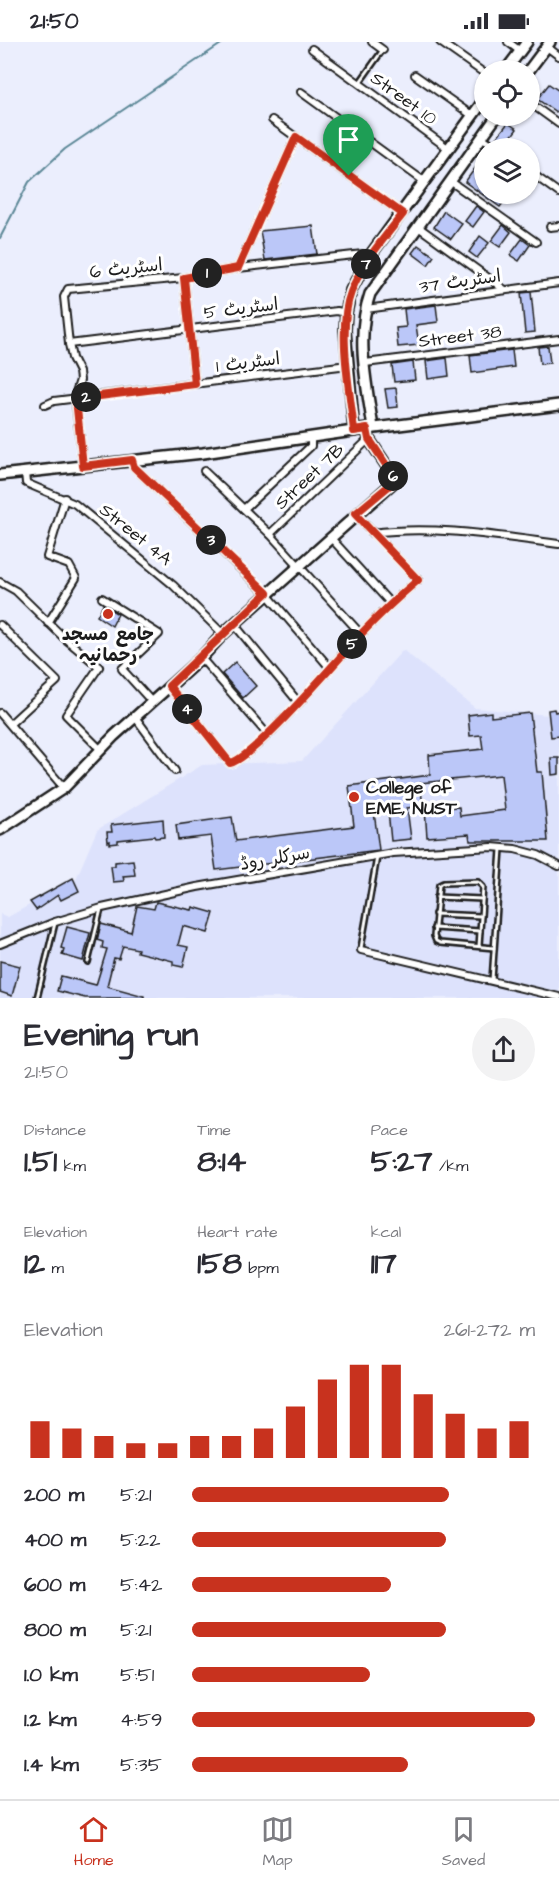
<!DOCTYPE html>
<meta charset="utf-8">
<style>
:root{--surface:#fff;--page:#f2f2f3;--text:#2b2b33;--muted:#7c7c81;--line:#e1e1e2;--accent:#c8321e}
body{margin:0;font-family:"Architects Daughter","Playpen Sans Arabic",sans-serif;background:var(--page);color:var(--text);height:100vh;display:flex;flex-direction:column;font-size:22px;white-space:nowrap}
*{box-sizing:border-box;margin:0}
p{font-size:20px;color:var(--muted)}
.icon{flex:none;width:33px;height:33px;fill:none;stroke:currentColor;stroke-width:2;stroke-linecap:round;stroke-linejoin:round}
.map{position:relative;height:956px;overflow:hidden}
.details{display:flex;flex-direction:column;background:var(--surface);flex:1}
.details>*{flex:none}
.buttons{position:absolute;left:474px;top:18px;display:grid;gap:12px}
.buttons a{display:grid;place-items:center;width:66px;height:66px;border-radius:50%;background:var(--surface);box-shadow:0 2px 4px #0004;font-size:30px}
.pin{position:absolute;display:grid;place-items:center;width:51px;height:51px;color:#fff;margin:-62px -26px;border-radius:50% 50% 50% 0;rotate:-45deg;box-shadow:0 0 6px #0007}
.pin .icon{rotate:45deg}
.km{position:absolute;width:30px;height:30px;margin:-15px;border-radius:50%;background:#222;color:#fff;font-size:16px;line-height:30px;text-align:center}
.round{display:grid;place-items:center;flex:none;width:63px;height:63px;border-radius:32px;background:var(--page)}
.overview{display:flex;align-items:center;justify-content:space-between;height:102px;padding:0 24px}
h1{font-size:33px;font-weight:800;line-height:45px}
.figures{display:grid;grid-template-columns:repeat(3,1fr);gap:9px;height:102px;padding:6px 24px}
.figures div{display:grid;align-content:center}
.figures b{font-size:30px;font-weight:800}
.figures small{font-size:16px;font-weight:400}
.figures p{font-size:16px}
.chart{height:168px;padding:12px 24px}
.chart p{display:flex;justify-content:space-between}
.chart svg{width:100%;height:108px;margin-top:6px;stroke:var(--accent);stroke-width:6}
ul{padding:0 24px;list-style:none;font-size:20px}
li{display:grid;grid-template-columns:96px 72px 1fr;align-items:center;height:45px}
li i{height:15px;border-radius:8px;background:var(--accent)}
.status{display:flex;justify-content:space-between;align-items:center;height:42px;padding:0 30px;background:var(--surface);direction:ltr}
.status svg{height:16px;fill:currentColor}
.tabs{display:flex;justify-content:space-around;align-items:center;height:84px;border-top:2px solid var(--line);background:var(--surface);font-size:16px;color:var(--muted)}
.tabs a{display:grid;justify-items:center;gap:3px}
.tabs .selected{color:var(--accent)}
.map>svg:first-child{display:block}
</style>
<div class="status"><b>21:50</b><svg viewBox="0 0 49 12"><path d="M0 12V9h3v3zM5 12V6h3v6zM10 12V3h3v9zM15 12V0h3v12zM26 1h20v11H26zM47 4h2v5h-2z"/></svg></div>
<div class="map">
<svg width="559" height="956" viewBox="0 0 559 956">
<rect width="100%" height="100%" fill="#ebeefd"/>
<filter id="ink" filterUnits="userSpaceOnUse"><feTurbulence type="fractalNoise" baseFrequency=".0167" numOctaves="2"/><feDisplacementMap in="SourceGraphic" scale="12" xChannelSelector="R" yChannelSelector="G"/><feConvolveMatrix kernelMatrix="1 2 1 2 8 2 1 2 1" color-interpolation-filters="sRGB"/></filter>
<g filter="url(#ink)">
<path fill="#dde2fc" d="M403,608L475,666L559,674V956H0V872L8,875L76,837L97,788L202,723L302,719Z"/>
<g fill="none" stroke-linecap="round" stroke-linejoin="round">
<path stroke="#5a8695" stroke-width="2" d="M0,196L29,140L65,107L224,0"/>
</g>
<g fill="#bbc7f8" stroke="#1c1c1c" stroke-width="1.5">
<path d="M549,42L559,49V66L556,70L537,57Z"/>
<path d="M508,81L517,87L505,103L496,96Z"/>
<path d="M484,114V152H510L500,165L465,140Z"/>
<path d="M476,164L484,170L473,185L465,179Z"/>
<path d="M444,169L462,182L451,197L434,185Z"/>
<path d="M503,183L511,190L500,205L491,199Z"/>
<path d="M313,184L317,212L265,218L260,189Z"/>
<path d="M480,194L489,201L477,216L469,210Z"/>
<path d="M522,197L530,203L519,219L510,213Z"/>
<path d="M418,203L434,214L428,223L412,211Z"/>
<path d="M531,250L535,290L525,291L521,251Z"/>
<path d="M436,263L438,280L416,283L419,303L398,305L396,286L406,285L404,267Z"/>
<path d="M548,304L550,321L540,322L538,305Z"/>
<path d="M512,308L514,325L472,331L470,313Z"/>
<path d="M447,316L449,334L428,337L426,319Z"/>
<path d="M413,320L415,338L394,340L392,323Z"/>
<path d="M396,346L398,365L388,366L385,347Z"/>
<path d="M103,563L118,572L112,584L97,574Z"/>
<path d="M235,620L256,644L243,656L222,632Z"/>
<path d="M554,667L555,670L559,669V694L551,695L548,668Z"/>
<path d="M491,670V675L530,671L537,730H542L548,799H470L469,792L427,795L425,767L459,765L460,774L505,768L501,733L420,741L423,764L407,766L411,797L391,799L388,769L374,770L379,808L216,828L211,794L178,798L176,783L232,775L236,799L354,784L349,744L430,733L429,713L483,707L481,693L470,694L468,673Z"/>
<path d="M551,716H559V732L552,733Z"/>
<path d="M163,777L164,795L155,796L154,794L118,798V801L110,802V799L108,800L107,790H112L111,783Z"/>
<path d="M133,818L135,833L123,834L124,839L113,840L111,824H115V820Z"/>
<path d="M73,836L79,849L61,858L58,853L36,868L30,860Z"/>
<path d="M156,860L192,868L193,865L214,871L208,891L183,884L178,903L188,905L183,925L173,923V919L137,910L138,907L123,904L119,917L114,916L107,944L144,954V956H85L57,949L61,934L96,943L107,907L102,906L103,900L97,898L101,882L131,890L137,864L154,867Z"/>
<path d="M67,885L90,891L83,919L62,913L64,907L61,906Z"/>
<path d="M0,919L20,924L12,954L0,950Z"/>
</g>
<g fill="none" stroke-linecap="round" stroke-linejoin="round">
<defs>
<g id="lane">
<path d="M360,40L382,9"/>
<path d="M437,855L482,857"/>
<path d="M435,872L481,874"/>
<path d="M434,886L480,889"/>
<path d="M479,904L483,845L478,840L443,841L439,843L434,894L436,899L440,901L494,906"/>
<path d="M361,906L377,815"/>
<path d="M88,920L101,867"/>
<path d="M492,938L501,807"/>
<path d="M37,956L55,881"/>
</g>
<g id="street">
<path d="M372,0L383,8"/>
<path d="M440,0L484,31"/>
<path d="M508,0L520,9"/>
<path d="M547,5L559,14"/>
<path d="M312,7L449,107"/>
<path d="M415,33L473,74"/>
<path d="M301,50L425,140"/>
<path d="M530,61L559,82"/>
<path d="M272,78L403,172"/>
<path d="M481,95L498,106"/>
<path d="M530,130L559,151"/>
<path d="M450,139L536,200"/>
<path d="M417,184L505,248"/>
<path d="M550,185L559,184"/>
<path d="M238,226L296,95"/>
<path d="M184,236L195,342"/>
<path d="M366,267L559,241"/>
<path d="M69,302L337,269L346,271"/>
<path d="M365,321L559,297"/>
<path d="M45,363L54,359L348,323"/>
<path d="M133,418L134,425L266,551L330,626"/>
<path d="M83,424L75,353L80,338L79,330L72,316L69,302L64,255L68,247L184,236L238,226L363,212L369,215"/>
<path d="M204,429L270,492L361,592"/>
<path d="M25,430L26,441L75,462L173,543L223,592"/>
<path d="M244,467L311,404V395"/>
<path d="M372,491C434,483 498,494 559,502"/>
<path d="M270,492L369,397"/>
<path d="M330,495L391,562"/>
<path d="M0,540L16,549L63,595L99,625L66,673L101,708"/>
<path d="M102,556L159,592L122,627L152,660"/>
<path d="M48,581L76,536L69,523L47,515L65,456"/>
<path d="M234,582L299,661"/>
<path d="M0,583L57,639L10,682"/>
<path d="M201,616L267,692"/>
<path d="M169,644L230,721C253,718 340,614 361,592C379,573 398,555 418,538L356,473"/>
<path d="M0,671L64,746"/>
<path d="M135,675L175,729"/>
<path d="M0,902L55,880L102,866L197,845L393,811L492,805L515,807L538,813L559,824"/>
<path d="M361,908L559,955"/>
</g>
<g id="secondary">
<path d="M506,28L527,0"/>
<path d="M529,28L550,0"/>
<path d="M373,386C367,343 355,295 370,252L497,74"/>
<path d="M354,389L345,288L346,271L351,248L369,215L484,58"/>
<path d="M0,433L203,411L367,387L559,363"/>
<path d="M0,788L64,746L114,694L201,616L223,592L396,438L369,397L367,387"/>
</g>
</defs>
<use href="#lane" stroke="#1c1c1c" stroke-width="8"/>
<use href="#street" stroke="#1c1c1c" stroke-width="10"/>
<use href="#secondary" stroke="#1c1c1c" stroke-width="14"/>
<use href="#lane" stroke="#fff" stroke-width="3"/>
<use href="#street" stroke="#fff" stroke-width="6"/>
<use href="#secondary" stroke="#fff" stroke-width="9"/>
</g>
</g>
<g fill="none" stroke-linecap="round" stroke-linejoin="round" filter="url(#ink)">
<defs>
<path id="route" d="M296,95L403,172C384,196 362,221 351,250C337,286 350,349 354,389L367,387L369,397L396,438L355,472L418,538C398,555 379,573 361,592C340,615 253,717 230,721L169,644L267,551L134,425L132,418L83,424L76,357L195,342L184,236L238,226Z"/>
</defs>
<use href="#route" stroke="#fff" stroke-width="12"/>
<use href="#route" stroke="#c8321e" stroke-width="8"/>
</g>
<g fill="#c8321e" stroke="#fff" stroke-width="2">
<circle cx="108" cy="572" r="6"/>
<circle cx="354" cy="755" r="6"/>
</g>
<g text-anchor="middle" stroke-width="6" stroke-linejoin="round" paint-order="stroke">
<g font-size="18" fill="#1c1c1c" stroke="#fff">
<text transform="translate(404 56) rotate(36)" y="6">Street 10</text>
<text transform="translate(126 226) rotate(-6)" y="6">اسٹریٹ 6</text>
<text transform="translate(460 239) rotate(-8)" y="6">اسٹریٹ 37</text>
<text transform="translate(241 266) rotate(-7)" y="6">اسٹریٹ 5</text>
<text transform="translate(460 294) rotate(-7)" y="6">Street 38</text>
<text transform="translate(248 320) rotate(-7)" y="6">اسٹریٹ 1</text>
<text transform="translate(309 434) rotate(-43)" y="6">Street 7B</text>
<text transform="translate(136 492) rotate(39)" y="6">Street 4A</text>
<text transform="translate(275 816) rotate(-10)" y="6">سرکلر روڈ</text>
</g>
<g font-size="18" font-weight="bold" fill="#1c1c1c" stroke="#fff">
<text x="108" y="598">جامع مسجد<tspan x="108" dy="21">رحمانیہ</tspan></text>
<text x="366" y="751" text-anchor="start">College of<tspan x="366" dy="21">EME, NUST</tspan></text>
</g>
</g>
</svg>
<div class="buttons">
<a><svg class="icon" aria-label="locate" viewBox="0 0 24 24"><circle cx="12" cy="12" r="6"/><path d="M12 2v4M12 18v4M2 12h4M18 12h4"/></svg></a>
<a><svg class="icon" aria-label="layers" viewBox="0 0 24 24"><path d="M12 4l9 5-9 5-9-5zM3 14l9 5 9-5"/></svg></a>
</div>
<div class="pin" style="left:349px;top:134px;background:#1e9e55"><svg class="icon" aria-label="arrive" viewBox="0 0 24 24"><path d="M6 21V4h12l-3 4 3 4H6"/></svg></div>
<b class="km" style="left:207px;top:231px">1</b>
<b class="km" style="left:86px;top:355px">2</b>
<b class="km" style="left:211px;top:498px">3</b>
<b class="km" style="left:187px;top:667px">4</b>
<b class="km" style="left:352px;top:602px">5</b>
<b class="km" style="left:393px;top:434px">6</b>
<b class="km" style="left:366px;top:222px">7</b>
</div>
<section class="details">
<div class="overview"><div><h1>Evening run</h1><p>21:50</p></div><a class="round"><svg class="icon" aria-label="share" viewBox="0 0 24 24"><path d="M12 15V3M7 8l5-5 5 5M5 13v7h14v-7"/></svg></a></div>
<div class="figures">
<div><p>Distance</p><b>1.51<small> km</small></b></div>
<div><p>Time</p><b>8:14</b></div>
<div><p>Pace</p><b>5:27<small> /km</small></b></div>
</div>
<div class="figures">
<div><p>Elevation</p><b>12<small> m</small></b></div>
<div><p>Heart rate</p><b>158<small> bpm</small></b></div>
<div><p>kcal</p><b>117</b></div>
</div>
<div class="chart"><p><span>Elevation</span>261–272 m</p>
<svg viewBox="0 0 160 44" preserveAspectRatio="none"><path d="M5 44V29M15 44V32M25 44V35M35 44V38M45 44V38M55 44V35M65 44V35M75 44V32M85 44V23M95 44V12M105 44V6M115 44V6M125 44V18M135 44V26M145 44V32M155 44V29"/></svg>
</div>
<ul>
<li><b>200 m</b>5:21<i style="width:75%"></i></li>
<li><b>400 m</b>5:22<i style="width:74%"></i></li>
<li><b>600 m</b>5:42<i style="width:58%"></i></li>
<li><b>800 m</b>5:21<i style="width:74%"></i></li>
<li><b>1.0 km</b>5:51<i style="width:52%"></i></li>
<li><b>1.2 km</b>4:59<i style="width:100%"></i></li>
<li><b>1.4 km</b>5:35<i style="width:63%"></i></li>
</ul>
</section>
<nav class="tabs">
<a class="selected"><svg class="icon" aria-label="home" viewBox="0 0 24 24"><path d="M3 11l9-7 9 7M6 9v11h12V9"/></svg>Home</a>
<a><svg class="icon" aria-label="map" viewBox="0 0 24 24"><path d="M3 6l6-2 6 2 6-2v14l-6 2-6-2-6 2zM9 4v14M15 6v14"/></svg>Map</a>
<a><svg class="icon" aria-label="saved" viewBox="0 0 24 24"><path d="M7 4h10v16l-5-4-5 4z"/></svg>Saved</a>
</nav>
